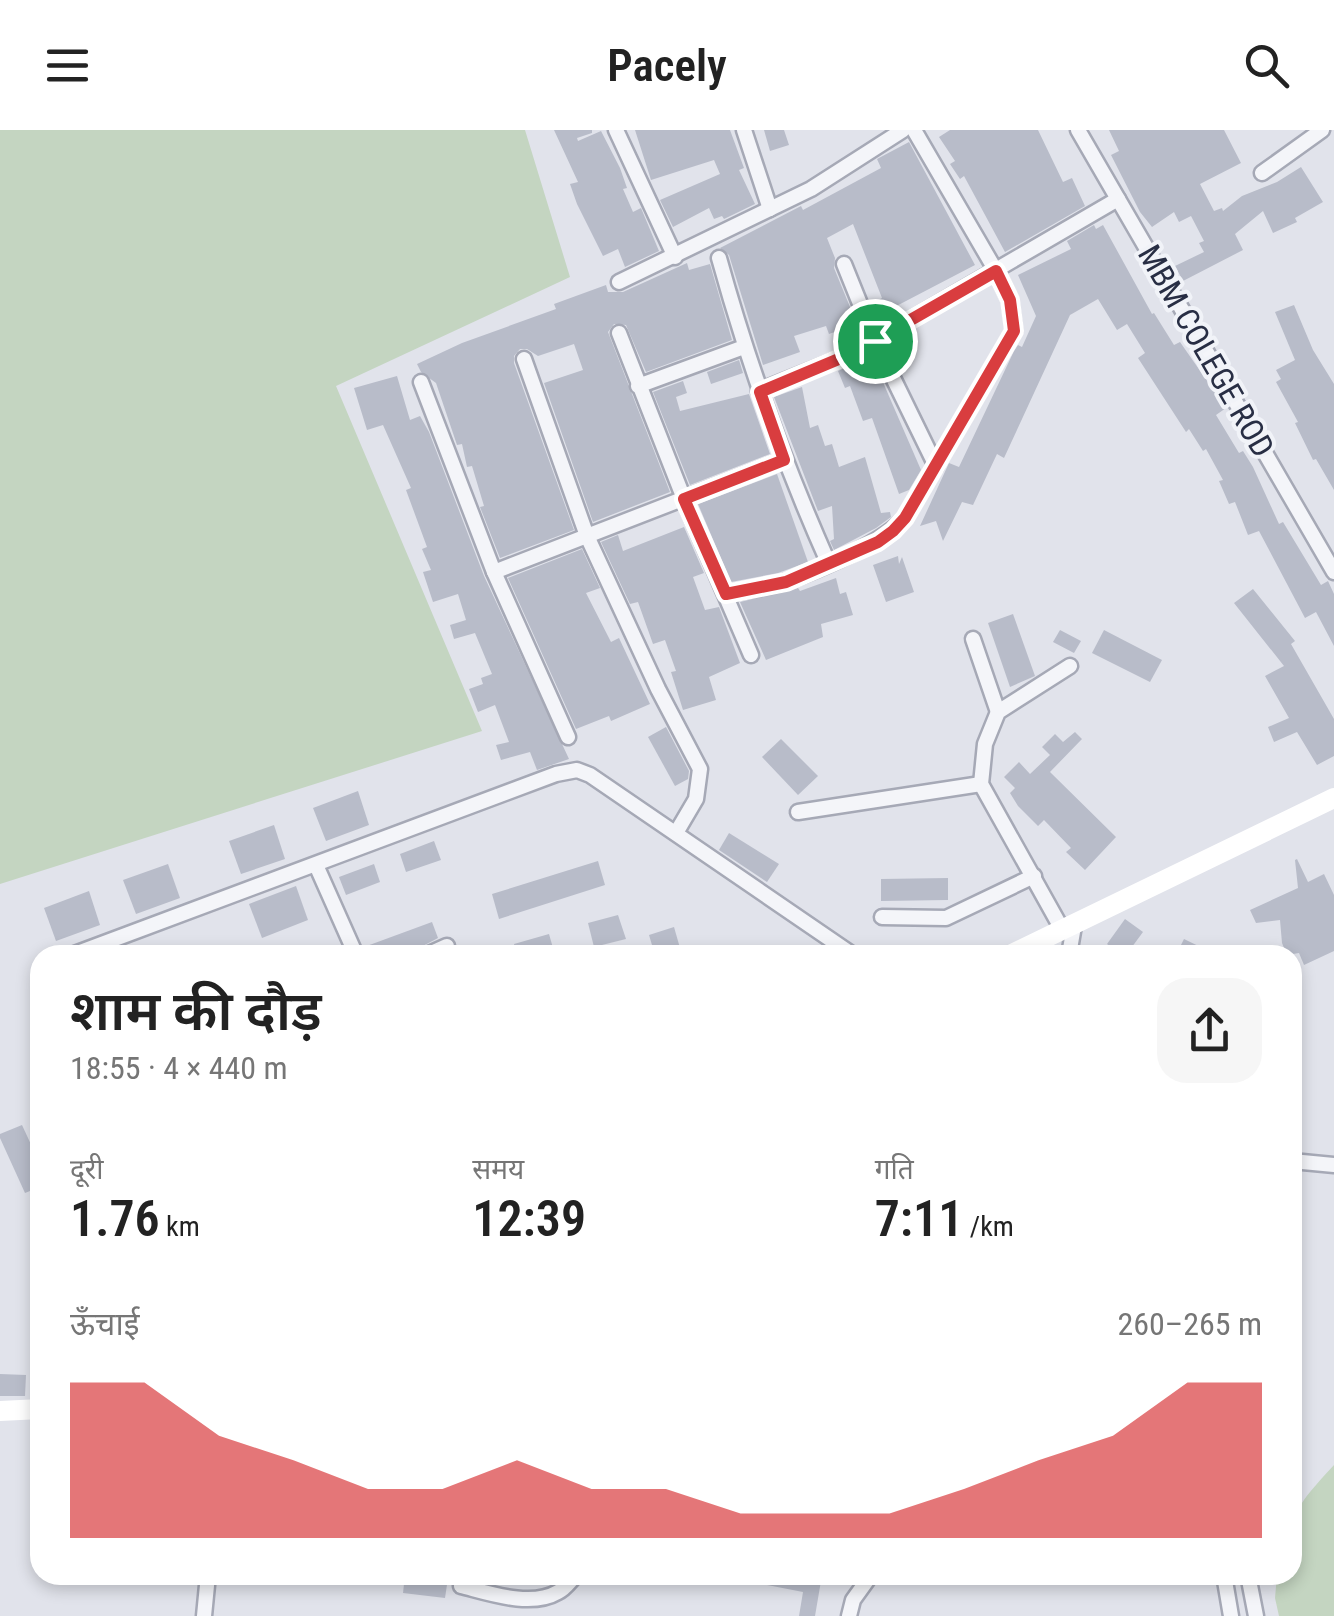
<!DOCTYPE html>
<html lang="hi">
<meta charset="utf-8">
<style>
:root{--surface:#fff;--page:#f6f6f6;--text:#222;--muted:#767676;--accent:#d93d3f}
body{margin:0;font-family:"Roboto Condensed","Noto Sans Devanagari",sans-serif;background:var(--page);color:var(--text);height:100vh;display:flex;flex-direction:column;font-size:38px;white-space:nowrap}
*{box-sizing:border-box;margin:0}
p{font-size:32px;color:var(--muted)}
.icon{flex:none;width:55px;height:55px;fill:none;stroke:currentColor;stroke-width:2;stroke-linecap:round;stroke-linejoin:round}
.map{position:relative;flex:1;overflow:hidden}
.side{position:absolute;left:30px;top:815px;width:1272px;height:640px;display:flex;flex-direction:column;background:var(--surface);border-radius:30px;box-shadow:0 5px 15px #0003}
.side>*{flex:none}
.pin{position:absolute;display:grid;place-items:center;width:85px;height:85px;color:#fff;margin:-42px;border:5px solid #fff;border-radius:50%;box-shadow:0 2px 10px #0007}
.round{display:grid;place-items:center;flex:none;width:105px;height:105px;border-radius:30px;background:var(--page)}
.head{display:flex;align-items:center;justify-content:space-between;height:170px;padding:0 40px}
h1{font-size:55px;font-weight:600;line-height:75px}
.stats{display:grid;grid-template-columns:repeat(3,1fr);gap:15px;height:170px;padding:10px 40px}
.stats div{display:grid;align-content:center}
.stats b{font-size:50px;font-weight:600}
.stats small{font-size:28px;font-weight:400}
.stats p{font-size:28px}
.chart{height:280px;padding:20px 40px}
.chart p{display:flex;justify-content:space-between}
.chart svg{width:100%;height:180px;margin-top:10px;fill:var(--accent);opacity:.7}
header{display:flex;justify-content:space-between;align-items:center;height:130px;padding:0 40px;background:var(--surface);font-size:45px;font-weight:600}
.map>svg:first-child{display:block}
</style>
<header><svg class="icon" aria-label="menu" viewBox="0 0 24 24"><path d="M4 6h16M4 12h16M4 18h16"/></svg>Pacely<svg class="icon" aria-label="search" viewBox="0 0 24 24"><circle cx="10" cy="10" r="6"/><path d="M15 15l6 6"/></svg></header>
<div class="map">
<svg width="1334" height="1486" viewBox="0 0 1334 1486">
<rect width="100%" height="100%" fill="#e1e3eb"/>
<g fill="#c4d5c1">
<path d="M0,0H525L570,147L336,256L482,601L0,754Z"/>
<path d="M1334,1335V1486H1279L1275,1468L1277,1445H1292C1292,1381 1290,1383 1334,1335Z"/>
</g>
<g fill="#b8bcc9">
<path d="M554,0H592V3L577,8L578,11L601,1L620,38L627,58L623,59L633,82L641,78L659,121L625,137L618,119L603,126L577,74L570,54L578,52Z"/>
<path d="M635,0H730L744,38L739,40L755,74L724,89L722,86L714,89L709,78L673,97L660,70L720,44L714,30L651,50Z"/>
<path d="M764,0H784L789,15L770,21Z"/>
<path d="M950,0H1038L1063,52L1072,48L1085,76L1005,122L964,46L960,49L950,34L955,31L939,7Z"/>
<path d="M1109,0H1224L1241,33L1200,54L1214,81L1222,78L1223,81L1242,66L1277,52L1301,37L1323,72L1295,88L1297,92L1273,103L1263,81L1235,104L1243,120L1183,151L1175,136L1204,122L1199,113L1204,111L1191,86L1179,92L1174,82L1152,97L1140,82L1111,25L1119,21Z"/>
<path d="M909,12L975,135L883,183L877,171L882,168L853,94L827,108L835,128L834,138L857,194L829,204L826,196L794,206L800,222L763,235L729,125L720,118L801,76L803,80L881,38L877,29Z"/>
<path d="M1094,95L1096,99L1103,95L1152,184L1154,183L1174,215L1180,212L1226,278L1216,285L1239,323L1243,321L1253,337L1279,394L1283,392L1321,455L1328,451L1334,464V516L1316,482L1305,488L1259,401L1248,405L1235,372L1229,374L1219,351L1223,350L1206,319L1203,321L1189,299L1186,302L1138,228L1145,223L1127,194L1117,200L1098,169L1070,185L1004,328L997,324L973,375L962,372L943,411L936,391L920,396L949,333L959,337L1014,221L1018,215L1022,217L1036,186L1018,145L1071,119L1067,111Z"/>
<path d="M687,133L689,140L710,134L732,210L646,242L626,195L614,194L608,202L670,362L593,392L544,253L583,240L574,214L538,226L527,219H520L514,226V233L574,400L500,428L480,377L484,376L472,336L467,337L462,314L457,315L436,253L421,242L417,234L462,213L556,179L554,174L606,155L608,162H623Z"/>
<path d="M1294,175L1313,220L1334,254V360L1316,329L1313,330L1295,293L1298,292L1276,252L1281,249L1276,240L1295,230L1275,182Z"/>
<path d="M739,230L743,243L711,254L707,242Z"/>
<path d="M860,231L870,254L882,250L921,340L909,360L899,364L872,288L863,291L850,256L845,258L838,241Z"/>
<path d="M397,246L410,290L420,286L429,302L484,446L569,629L537,640L530,622L501,630L496,615L509,612L495,575L478,582L469,559L483,554L481,548L492,544L475,503L454,509L450,495L466,490L458,464L433,472L423,442L431,440L422,419L427,417L406,360L411,358L383,295L367,300L354,258Z"/>
<path d="M683,251L687,263L676,267L680,281L749,264L770,324L690,355L653,262Z"/>
<path d="M802,257L810,298L818,295L825,316L832,314L839,337L865,327L881,383L890,382L891,387L876,398L834,420L830,411L834,409L832,376L818,381L774,267Z"/>
<path d="M777,344L808,432L778,443L731,452L698,374Z"/>
<path d="M684,397L704,443L693,447L705,480L719,477L740,533L709,547L716,570L683,580L671,542L676,541L665,510L653,514L638,472L630,474L601,412L618,405L623,421Z"/>
<path d="M582,419L600,458L586,463L611,512L619,508L650,574L611,591L609,586L576,599L508,448Z"/>
<path d="M898,426L899,434L902,427L914,462L886,472L873,435Z"/>
<path d="M836,448L840,464L846,462L853,485L821,494L823,507L766,530L740,472L798,458L800,461Z"/>
<path d="M1253,459L1295,511L1291,514L1334,589V626L1317,635L1297,602L1274,612L1268,597L1289,588L1265,546L1284,536L1234,473Z"/>
<path d="M1013,484L1035,546L1010,557L988,493Z"/>
<path d="M1060,500L1081,511L1074,523L1053,512Z"/>
<path d="M1104,500L1162,530L1150,552L1092,523Z"/>
<path d="M666,597L689,641L688,649L675,656L648,607Z"/>
<path d="M1075,602L1082,609L1050,642L1116,707L1085,740L1066,722L1071,718L1044,690L1038,696L1018,676L1010,663L1015,658L1004,647L1019,632L1030,644L1050,625L1042,617L1055,604L1063,612Z"/>
<path d="M781,609L818,646L798,665L762,627Z"/>
<path d="M358,661L369,695L326,711L313,678Z"/>
<path d="M274,695L285,729L241,744L229,711Z"/>
<path d="M729,703L779,734L767,752L719,720Z"/>
<path d="M434,711L441,730L406,742L400,724Z"/>
<path d="M1297,729L1308,752L1324,744L1334,765V821L1304,835L1299,823L1287,825L1282,813L1280,790L1256,793L1250,780L1298,758L1295,730Z"/>
<path d="M598,731L605,755L499,789L492,764Z"/>
<path d="M168,734L180,768L136,784L123,750Z"/>
<path d="M374,734L380,752L346,765L339,747Z"/>
<path d="M948,748V770L881,771V749Z"/>
<path d="M296,756L308,790L262,808L249,774Z"/>
<path d="M89,761L100,795L56,811L44,778Z"/>
<path d="M618,785L626,809L594,817L588,793Z"/>
<path d="M1125,789L1143,802L1126,825H1123L1107,814Z"/>
<path d="M432,792L438,808L419,818L400,825H367L364,817Z"/>
<path d="M674,797L682,825H655L649,805Z"/>
<path d="M549,804L555,825H516L514,814Z"/>
<path d="M1184,809L1217,825H1176Z"/>
<path d="M22,995L40,1034V1057L25,1063L0,1008V1004Z"/>
<path d="M0,1244L26,1245L25,1266H0Z"/>
<path d="M405,1445L448,1448L445,1468L403,1463Z"/>
<path d="M747,1445H822L815,1486H799L803,1462L746,1451Z"/>
</g>
<g fill="none" stroke-linecap="round" stroke-linejoin="round">
<defs>
<g id="street">
<path d="M616,0L675,127"/>
<path d="M744,0L770,79"/>
<path d="M1078,0L1334,442"/>
<path d="M1262,43L1322,0"/>
<path d="M719,128C748,233 784,333 828,432"/>
<path d="M844,134L875,211L936,336"/>
<path d="M619,152L811,59L903,0"/>
<path d="M619,203L684,369L751,525"/>
<path d="M524,229L587,406L658,559L700,639L696,669L676,703"/>
<path d="M421,252L494,442L568,607"/>
<path d="M638,256L744,217"/>
<path d="M759,261L853,223L1118,69"/>
<path d="M494,442L783,330"/>
<path d="M726,464C746,460 769,458 788,451C822,438 881,414 905,388L1014,201L1010,170L996,141L914,0"/>
<path d="M973,509L998,582"/>
<path d="M798,682L981,654"/>
<path d="M316,735L356,825"/>
<path d="M882,787L946,788L1034,746"/>
<path d="M1063,801L981,654L985,614L998,582L1070,536"/>
<path d="M72,825L556,644L577,640L590,645L853,825"/>
<path d="M427,825L447,816"/>
<path d="M1069,825L1074,796"/>
<path d="M1292,1031L1334,1035"/>
<path d="M1224,1445L1231,1486"/>
<path d="M1248,1445L1256,1486"/>
<path d="M461,1456C489,1463 531,1478 558,1462C565,1459 571,1450 576,1445"/>
<path d="M204,1486L208,1445"/>
<path d="M849,1486L853,1470L871,1445"/>
</g>
</defs>
<use href="#street" stroke="#a6a9b6" stroke-width="19"/>
<use href="#street" stroke="#f4f5f9" stroke-width="14"/>
<g stroke="#fff" stroke-width="20">
<path d="M1010,825L1334,668"/>
<path d="M0,1281L40,1279"/>
</g>
</g>
<g fill="none" stroke-linecap="round" stroke-linejoin="round">
<defs>
<path id="route" d="M996,141L1010,170L1014,201L905,388L893,401L878,412L786,452L726,464L684,369L784,330L760,262L853,223Z"/>
</defs>
<use href="#route" stroke="#fff" stroke-width="20"/>
<use href="#route" stroke="#d93d3f" stroke-width="12"/>
</g>
<g text-anchor="middle" stroke-width="8" stroke-linejoin="round" paint-order="stroke">
<g font-size="32" fill="#282e44" stroke="#f1f3f8">
<text transform="translate(1206 221) rotate(60)" y="11">MBM COLEGE ROD</text>
</g>
</g>
</svg>
<div class="pin" style="left:875px;top:211px;background:#1e9e55"><svg class="icon" aria-label="arrive" viewBox="0 0 24 24"><path d="M6 21V4h12l-3 4 3 4H6"/></svg></div>
<section class="side">
<div class="head"><div><h1>शाम की दौड़</h1><p>18:55 · 4 × 440 m</p></div><a class="round"><svg class="icon" aria-label="share" viewBox="0 0 24 24"><path d="M12 15V3M7 8l5-5 5 5M5 13v7h14v-7"/></svg></a></div>
<div class="stats">
<div><p>दूरी</p><b>1.76<small> km</small></b></div>
<div><p>समय</p><b>12:39</b></div>
<div><p>गति</p><b>7:11<small> /km</small></b></div>
</div>
<div class="chart"><p><span>ऊँचाई</span>260–265 m</p>
<svg viewBox="0 0 160 44" preserveAspectRatio="none"><path d="M0 44V6L10 6L20 19L30 25L40 32L50 32L60 25L70 32L80 32L90 38L100 38L110 38L120 32L130 25L140 19L150 6L160 6V44z"/></svg>
</div>
</section>
</div>
